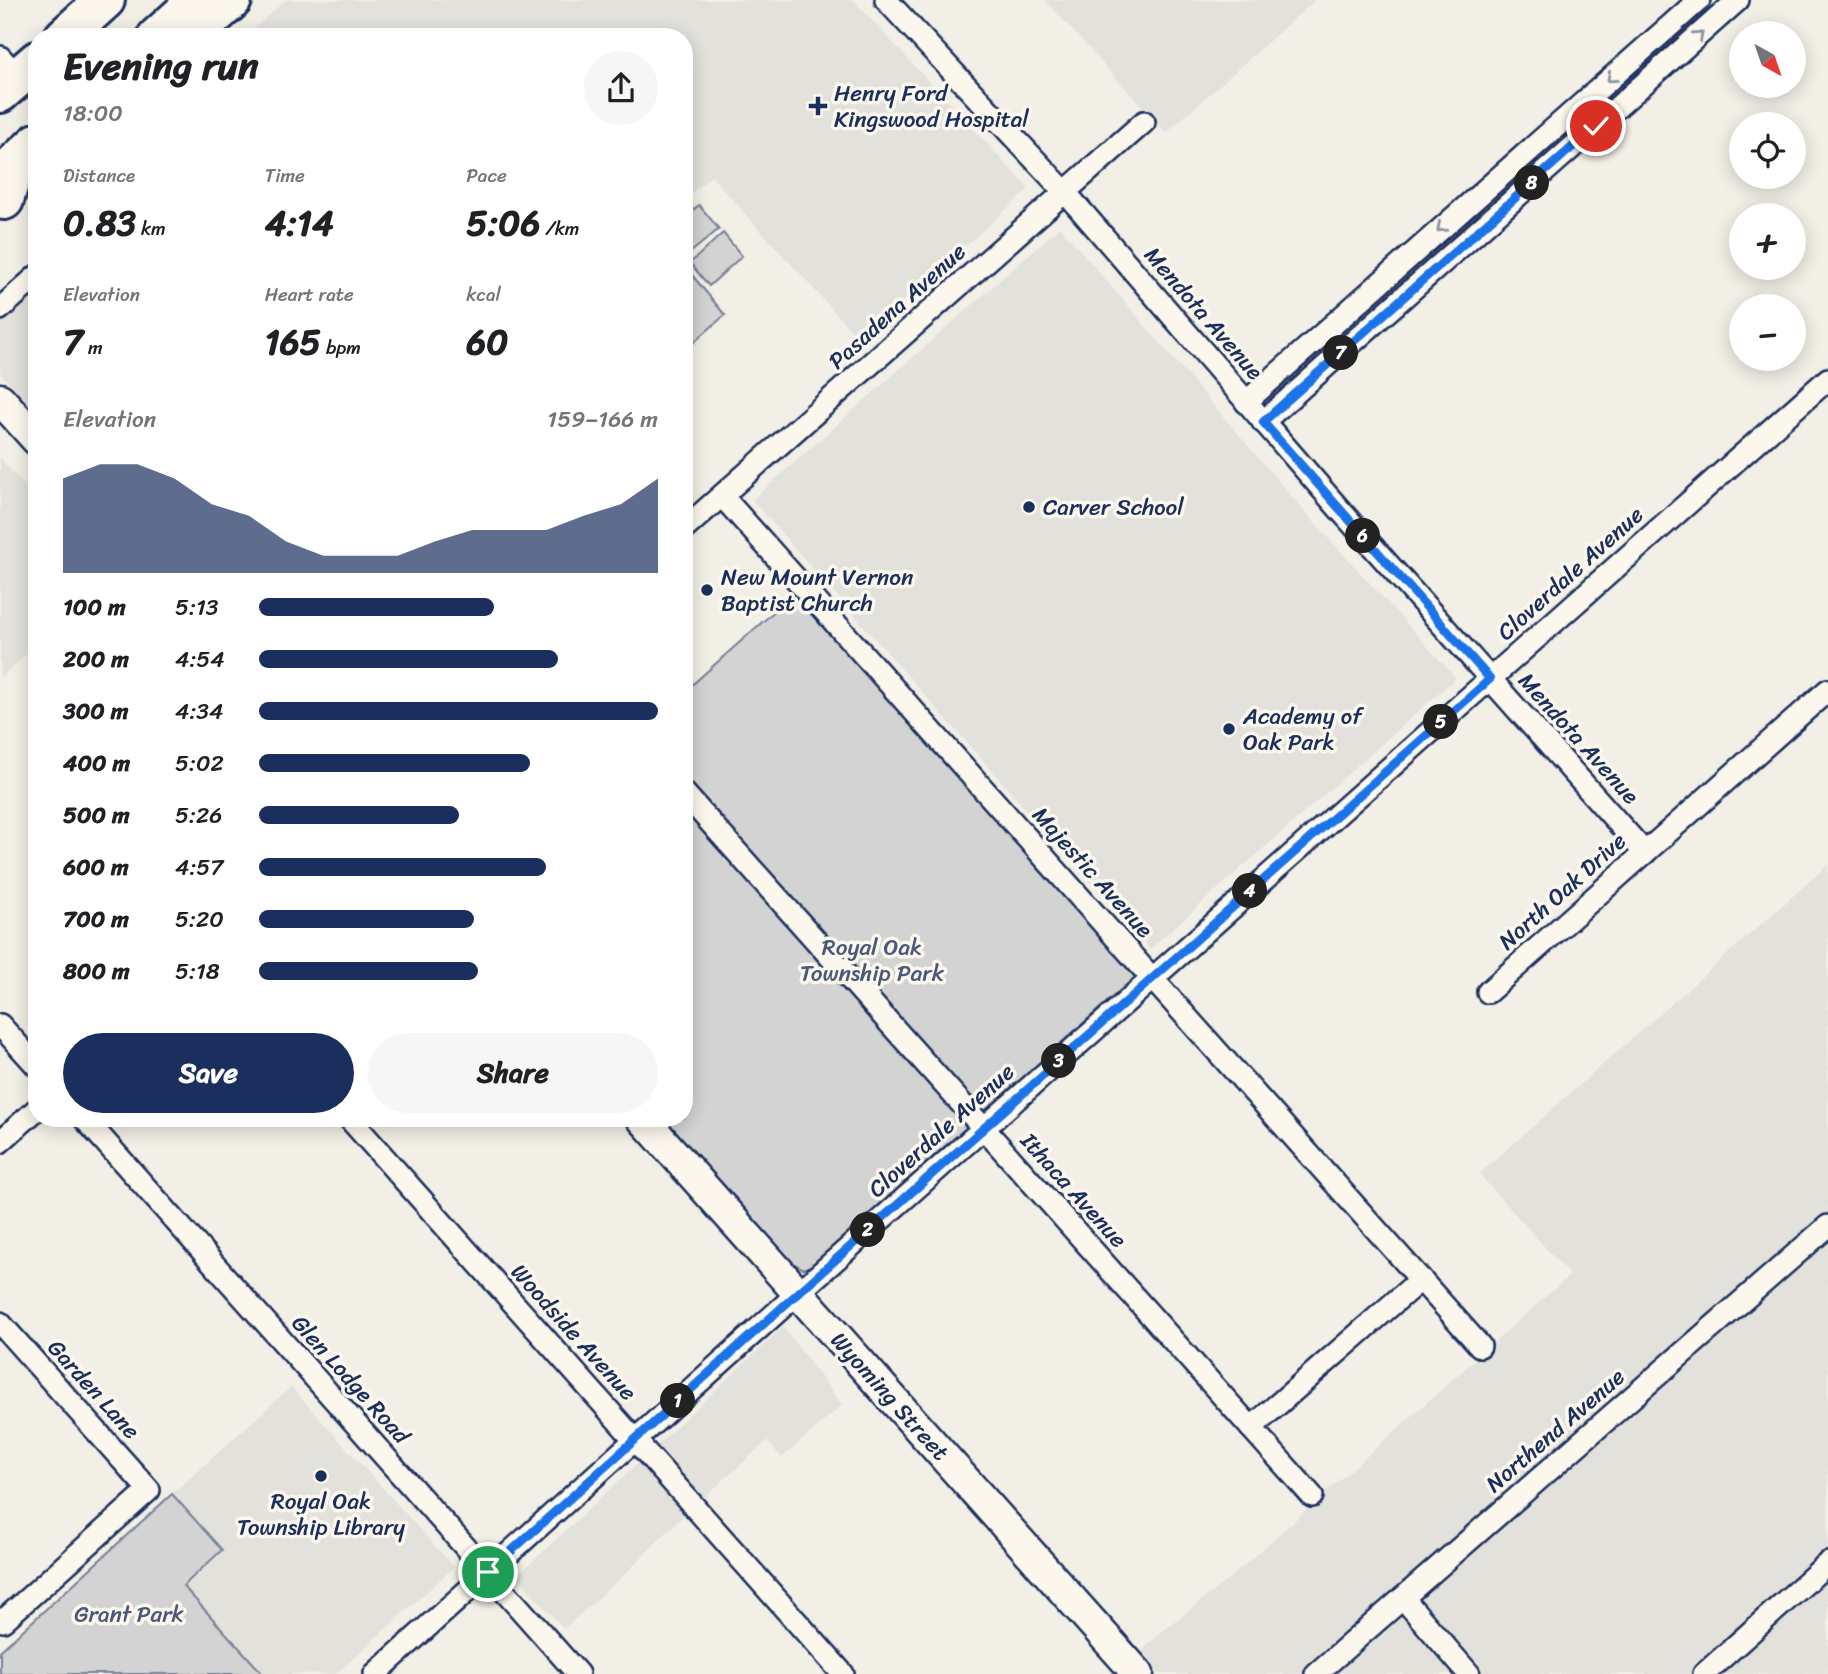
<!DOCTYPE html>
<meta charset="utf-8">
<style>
:root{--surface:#fff;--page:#f6f6f6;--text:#202124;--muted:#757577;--accent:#1b2f5e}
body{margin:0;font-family:Sriracha,sans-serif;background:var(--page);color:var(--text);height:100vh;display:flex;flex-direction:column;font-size:26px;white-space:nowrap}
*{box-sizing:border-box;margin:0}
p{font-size:23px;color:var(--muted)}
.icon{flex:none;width:38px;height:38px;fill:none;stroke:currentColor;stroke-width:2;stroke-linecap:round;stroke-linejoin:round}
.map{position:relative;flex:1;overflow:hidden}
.sheet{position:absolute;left:28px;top:28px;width:665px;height:1099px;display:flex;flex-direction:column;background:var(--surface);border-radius:28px;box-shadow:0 4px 18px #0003}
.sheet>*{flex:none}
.needle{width:46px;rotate:140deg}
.buttons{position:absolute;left:1729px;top:21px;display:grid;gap:14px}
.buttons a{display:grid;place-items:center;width:77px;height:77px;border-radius:50%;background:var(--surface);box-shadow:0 4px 18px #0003;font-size:35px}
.pin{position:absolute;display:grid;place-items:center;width:60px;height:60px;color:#fff;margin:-30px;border:4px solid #fff;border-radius:50%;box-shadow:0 2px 7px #0007}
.km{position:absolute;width:35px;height:35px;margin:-18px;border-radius:50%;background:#222;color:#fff;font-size:19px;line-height:35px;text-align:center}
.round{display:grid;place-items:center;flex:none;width:74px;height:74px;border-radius:37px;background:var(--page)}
.summary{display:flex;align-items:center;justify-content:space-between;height:119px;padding:0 35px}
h1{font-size:38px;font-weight:700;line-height:52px}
.figures{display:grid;grid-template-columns:repeat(3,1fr);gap:10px;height:119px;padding:7px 35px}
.figures div{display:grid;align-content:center}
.figures b{font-size:35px;font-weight:700}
.figures small{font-size:19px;font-weight:400}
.figures p{font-size:19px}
.chart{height:196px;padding:14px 35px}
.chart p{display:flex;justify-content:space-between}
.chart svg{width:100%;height:126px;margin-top:7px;fill:var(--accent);opacity:.7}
.button{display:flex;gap:14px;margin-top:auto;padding:14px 35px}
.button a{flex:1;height:80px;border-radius:42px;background:var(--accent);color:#fff;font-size:28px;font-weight:700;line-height:80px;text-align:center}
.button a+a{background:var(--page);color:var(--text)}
ul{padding:0 35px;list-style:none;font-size:23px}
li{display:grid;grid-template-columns:112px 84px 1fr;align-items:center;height:52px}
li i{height:18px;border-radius:9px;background:var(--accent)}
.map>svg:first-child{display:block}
</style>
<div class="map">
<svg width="1828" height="1674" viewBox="0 0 1828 1674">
<rect width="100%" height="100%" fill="#f2efe6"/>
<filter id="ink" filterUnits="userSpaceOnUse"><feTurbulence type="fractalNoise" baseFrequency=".0143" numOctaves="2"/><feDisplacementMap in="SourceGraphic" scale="14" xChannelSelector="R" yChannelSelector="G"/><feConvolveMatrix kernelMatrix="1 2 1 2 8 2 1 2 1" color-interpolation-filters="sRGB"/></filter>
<g filter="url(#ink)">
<g fill="#e2e1dc">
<path d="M286,0H853L1029,189L860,340L711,176L684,200V37H244Z"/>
<path d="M1045,0H1315L1166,133Z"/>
<path d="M1060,227L1306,513L1456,678L1150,949L752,500Z"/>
<path d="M37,259V413L0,373V290Z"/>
<path d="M0,458L37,499V645L0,678Z"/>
<path d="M1828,865V1674H1154L1137,1656L1159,1634L1231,1577L1570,1275L1479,1174Z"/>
<path d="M783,1327L842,1405L782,1458L767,1441L679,1520L629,1570L564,1629L517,1576Z"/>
<path d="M291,1387L454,1567L336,1674H263L183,1586L221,1550L172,1494Z"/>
</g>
<g fill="#d2d3d2" stroke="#768198" stroke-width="2">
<path d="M699,205L719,229L685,257L684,218Z"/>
<path d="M723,233L742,256L709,286L690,263Z"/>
<path d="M687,269L725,315L684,351V271Z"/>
<path d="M796,592L1136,976L814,1264L804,1269L786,1260L659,1118H684V692Z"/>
<path d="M172,1494L222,1550L183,1586L263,1674H0V1651Z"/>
</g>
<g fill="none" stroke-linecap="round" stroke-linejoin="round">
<defs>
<g id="street">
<path d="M886,0L1065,192L1341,511L1645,853"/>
<path d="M0,57L18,77"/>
<path d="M0,309L37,276"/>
<path d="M1246,402L1699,0"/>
<path d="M1263,422L1738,0"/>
<path d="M722,496L1480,1346"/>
<path d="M684,529L1144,122"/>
<path d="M684,793L1312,1496"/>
<path d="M1488,992L1828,690"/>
<path d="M0,1025L37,1066"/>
<path d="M84,1118L578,1674"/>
<path d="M349,1118L843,1674"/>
<path d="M0,1142L37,1109"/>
<path d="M0,1323L149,1490L3,1621L0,1619"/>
<path d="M1251,1428L1421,1279"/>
<path d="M1403,1598L1469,1674"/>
<path d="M375,1674L798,1293L1828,379"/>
<path d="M1316,1674L1828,1226"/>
<path d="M1704,1674L1828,1563"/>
</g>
<g id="secondary">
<path d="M0,399L37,440"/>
<path d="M642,1118L1138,1674"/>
</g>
<g id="highway">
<path d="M64,37L105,0"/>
<path d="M157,37L198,0"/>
<path d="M190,37L232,0"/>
<path d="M0,93L37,61"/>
<path d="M4,200L15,163L37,143"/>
</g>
</defs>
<use href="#street" stroke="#1b2f5e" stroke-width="26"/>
<use href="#secondary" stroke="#1b2f5e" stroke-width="35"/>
<use href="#highway" stroke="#1b2f5e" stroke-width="44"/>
<use href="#street" stroke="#fbf7ec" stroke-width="21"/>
<use href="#secondary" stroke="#fbf7ec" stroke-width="30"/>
<use href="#highway" stroke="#fbf7ec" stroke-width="38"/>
</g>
<defs><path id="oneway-chevron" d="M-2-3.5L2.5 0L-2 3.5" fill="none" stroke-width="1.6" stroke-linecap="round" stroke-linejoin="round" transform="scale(1.75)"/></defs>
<g stroke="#8b93a5">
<use href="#oneway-chevron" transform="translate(1699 35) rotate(-42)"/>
<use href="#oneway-chevron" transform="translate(1611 78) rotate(139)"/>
<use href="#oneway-chevron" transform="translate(1441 228) rotate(138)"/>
</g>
</g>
<g fill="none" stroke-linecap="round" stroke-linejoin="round" filter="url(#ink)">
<defs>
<path id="route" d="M488,1572L798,1293L1490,679L1263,422L1596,126"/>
</defs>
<use href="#route" stroke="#fff" stroke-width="14"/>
<use href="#route" stroke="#1a73e8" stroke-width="9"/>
</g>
<g fill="#1b2f5e" stroke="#fbf7ec" stroke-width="2.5">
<path d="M814.5 95.5h7v7h7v7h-7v7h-7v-7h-7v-7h7z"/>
<circle cx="1029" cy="507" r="7"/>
<circle cx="707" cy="590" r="7"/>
<circle cx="1229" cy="729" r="7"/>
<circle cx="321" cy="1476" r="7"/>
</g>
<g text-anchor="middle" stroke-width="7" stroke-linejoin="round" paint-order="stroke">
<g font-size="23" fill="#1b2f5e" stroke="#fbf7ec" text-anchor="start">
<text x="834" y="101">Henry Ford<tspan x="834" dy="26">Kingswood Hospital</tspan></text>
<text x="1043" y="515">Carver School</text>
<text x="721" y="585">New Mount Vernon<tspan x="721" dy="26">Baptist Church</tspan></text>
<text x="1243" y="724">Academy of<tspan x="1243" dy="26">Oak Park</tspan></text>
<text x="321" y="1509" text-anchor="middle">Royal Oak<tspan x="321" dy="26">Township Library</tspan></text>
</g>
<g font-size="23" fill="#1b2f5e" stroke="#fbf7ec">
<text transform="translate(897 306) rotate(-42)" y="8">Pasadena Avenue</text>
<text transform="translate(1204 313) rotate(49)" y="8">Mendota Avenue</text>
<text transform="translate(1570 573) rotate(-42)" y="8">Cloverdale Avenue</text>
<text transform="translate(1579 738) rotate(48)" y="8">Mendota Avenue</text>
<text transform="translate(1093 872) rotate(48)" y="8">Majestic Avenue</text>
<text transform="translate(1562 891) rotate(-42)" y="8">North Oak Drive</text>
<text transform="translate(941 1130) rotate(-42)" y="8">Cloverdale Avenue</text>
<text transform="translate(1074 1190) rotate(48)" y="8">Ithaca Avenue</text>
<text transform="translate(574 1332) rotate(48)" y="8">Woodside Avenue</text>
<text transform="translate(351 1379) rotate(48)" y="8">Glen Lodge Road</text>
<text transform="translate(94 1389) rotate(48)" y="8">Garden Lane</text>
<text transform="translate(890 1396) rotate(48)" y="8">Wyoming Street</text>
<text transform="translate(1555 1430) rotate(-41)" y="8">Northend Avenue</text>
</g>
<g font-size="23" fill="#49587b" stroke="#fbf7ec">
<text x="872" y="955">Royal Oak<tspan x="872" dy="26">Township Park</tspan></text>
<text x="129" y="1622">Grant Park</text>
</g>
</g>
</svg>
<div class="buttons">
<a><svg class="needle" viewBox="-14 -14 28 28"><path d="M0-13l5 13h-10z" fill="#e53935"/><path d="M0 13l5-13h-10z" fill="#757577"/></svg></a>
<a><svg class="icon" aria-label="locate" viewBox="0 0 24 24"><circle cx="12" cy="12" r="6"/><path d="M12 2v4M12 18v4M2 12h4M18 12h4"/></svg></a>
<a>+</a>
<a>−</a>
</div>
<div class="pin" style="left:488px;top:1572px;background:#1e9e55"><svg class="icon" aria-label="arrive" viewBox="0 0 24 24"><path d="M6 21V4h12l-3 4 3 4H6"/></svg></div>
<div class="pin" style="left:1596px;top:126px;background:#d93025"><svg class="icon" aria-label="check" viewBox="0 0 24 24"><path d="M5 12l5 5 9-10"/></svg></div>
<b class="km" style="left:678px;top:1401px">1</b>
<b class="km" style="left:868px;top:1230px">2</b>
<b class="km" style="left:1059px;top:1061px">3</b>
<b class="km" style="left:1250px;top:891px">4</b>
<b class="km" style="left:1441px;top:722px">5</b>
<b class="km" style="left:1363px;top:536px">6</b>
<b class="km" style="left:1341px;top:353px">7</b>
<b class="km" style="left:1532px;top:183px">8</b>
<section class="sheet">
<div class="summary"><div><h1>Evening run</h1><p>18:00</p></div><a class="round"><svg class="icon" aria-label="share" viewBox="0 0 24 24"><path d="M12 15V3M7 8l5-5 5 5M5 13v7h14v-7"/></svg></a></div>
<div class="figures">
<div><p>Distance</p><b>0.83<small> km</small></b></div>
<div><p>Time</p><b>4:14</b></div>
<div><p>Pace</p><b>5:06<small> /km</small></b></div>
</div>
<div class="figures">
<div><p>Elevation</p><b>7<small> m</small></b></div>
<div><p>Heart rate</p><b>165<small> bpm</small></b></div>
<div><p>kcal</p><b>60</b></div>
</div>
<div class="chart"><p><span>Elevation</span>159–166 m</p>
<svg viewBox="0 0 160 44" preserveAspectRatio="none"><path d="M0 44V11L10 6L20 6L30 11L40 20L50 24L60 33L70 38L80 38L90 38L100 33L110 29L120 29L130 29L140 24L150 20L160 11V44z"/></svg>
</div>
<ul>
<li><b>100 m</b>5:13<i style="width:59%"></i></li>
<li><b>200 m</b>4:54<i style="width:75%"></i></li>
<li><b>300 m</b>4:34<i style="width:100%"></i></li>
<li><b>400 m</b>5:02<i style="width:68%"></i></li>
<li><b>500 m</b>5:26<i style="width:50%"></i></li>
<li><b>600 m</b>4:57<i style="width:72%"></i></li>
<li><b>700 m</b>5:20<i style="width:54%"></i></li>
<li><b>800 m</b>5:18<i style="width:55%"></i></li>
</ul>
<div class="button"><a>Save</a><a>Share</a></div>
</section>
</div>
